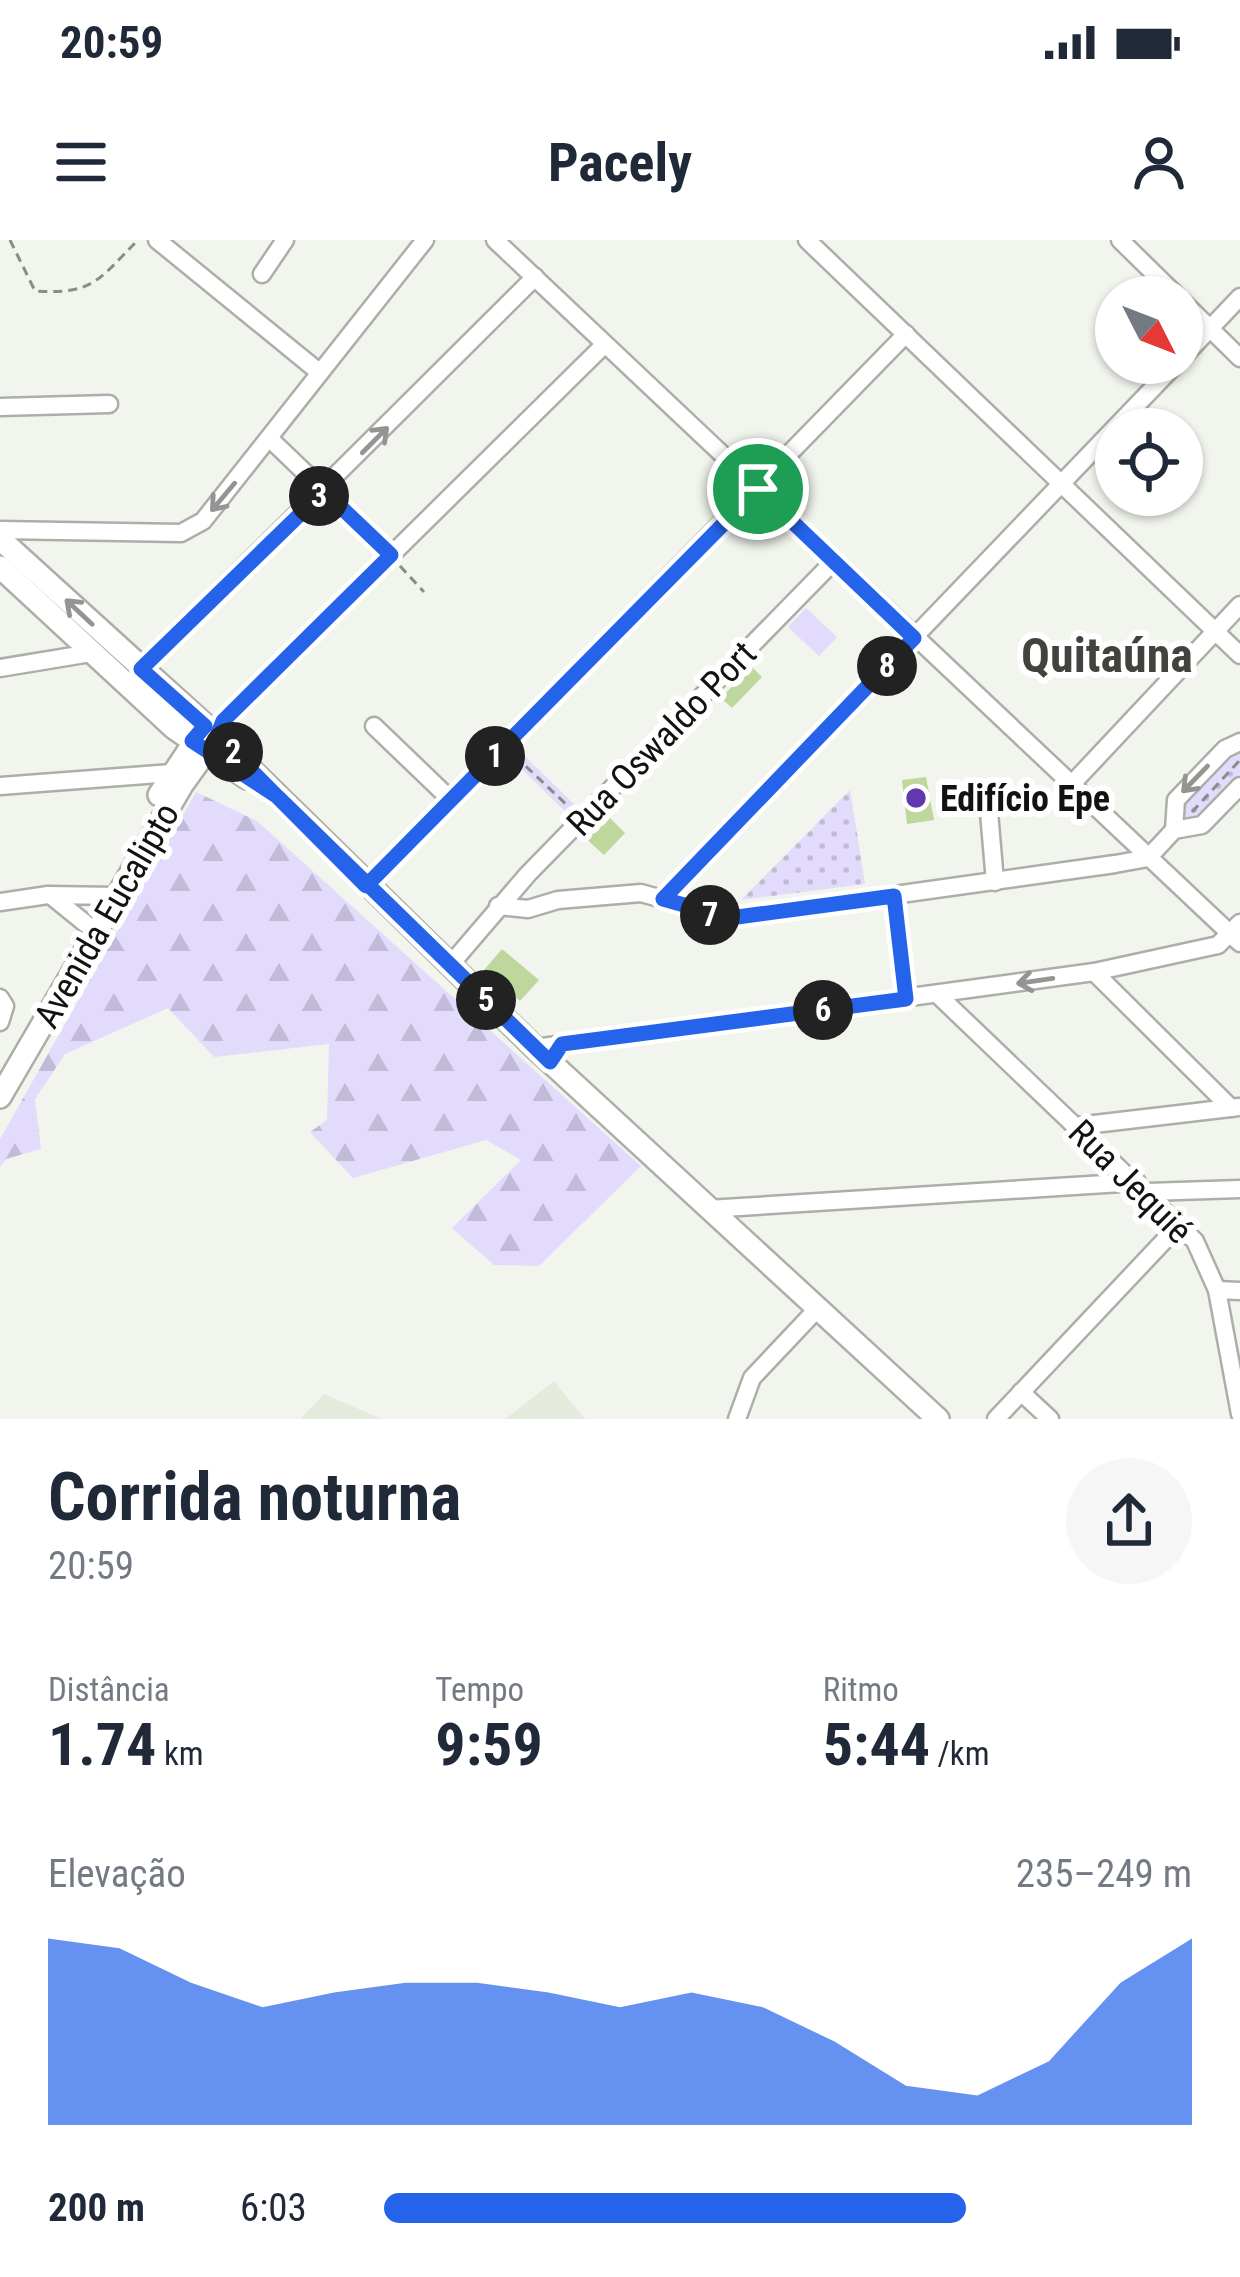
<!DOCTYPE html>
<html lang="pt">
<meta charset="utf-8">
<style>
:root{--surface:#fff;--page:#f6f6f7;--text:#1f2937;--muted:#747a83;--accent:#2563eb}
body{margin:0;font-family:"Roboto Condensed",sans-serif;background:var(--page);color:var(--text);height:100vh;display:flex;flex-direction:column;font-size:45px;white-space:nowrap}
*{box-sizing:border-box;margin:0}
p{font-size:39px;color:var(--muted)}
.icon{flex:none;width:66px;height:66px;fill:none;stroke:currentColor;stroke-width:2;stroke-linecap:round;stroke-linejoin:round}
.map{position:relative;height:1179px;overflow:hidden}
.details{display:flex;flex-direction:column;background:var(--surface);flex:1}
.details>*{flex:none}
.needle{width:78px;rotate:132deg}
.tools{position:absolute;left:1095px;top:36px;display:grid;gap:24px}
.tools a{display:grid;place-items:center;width:108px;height:108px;border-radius:50%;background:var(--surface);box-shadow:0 3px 9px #0004;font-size:60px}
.pin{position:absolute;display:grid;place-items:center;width:102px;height:102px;color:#fff;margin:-51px;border:6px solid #fff;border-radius:50%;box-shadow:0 3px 12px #0007}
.km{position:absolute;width:60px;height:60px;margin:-30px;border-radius:50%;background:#222;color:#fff;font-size:33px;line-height:60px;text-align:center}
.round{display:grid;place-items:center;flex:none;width:126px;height:126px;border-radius:63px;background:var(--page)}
.head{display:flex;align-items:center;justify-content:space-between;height:204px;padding:0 48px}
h1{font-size:66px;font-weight:700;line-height:90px}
.metrics{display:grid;grid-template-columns:repeat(3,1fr);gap:18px;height:204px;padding:12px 48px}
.metrics div{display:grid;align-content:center}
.metrics b{font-size:60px;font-weight:700}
.metrics small{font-size:33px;font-weight:400}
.metrics p{font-size:33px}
.chart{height:336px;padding:24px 48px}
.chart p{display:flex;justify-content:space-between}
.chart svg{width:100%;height:216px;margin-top:12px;fill:var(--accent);opacity:.7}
ul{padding:0 48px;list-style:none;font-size:39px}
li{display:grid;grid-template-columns:192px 144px 1fr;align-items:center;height:90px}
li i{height:30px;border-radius:15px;background:var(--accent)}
.status{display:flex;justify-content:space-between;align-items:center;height:84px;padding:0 60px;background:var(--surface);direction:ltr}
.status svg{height:33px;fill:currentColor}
header{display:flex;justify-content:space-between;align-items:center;height:156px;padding:0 48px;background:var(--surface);font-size:54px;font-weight:700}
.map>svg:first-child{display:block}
</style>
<div class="status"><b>20:59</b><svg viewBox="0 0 49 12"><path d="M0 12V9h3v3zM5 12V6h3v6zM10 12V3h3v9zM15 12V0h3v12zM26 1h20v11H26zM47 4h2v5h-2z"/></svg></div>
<header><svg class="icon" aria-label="menu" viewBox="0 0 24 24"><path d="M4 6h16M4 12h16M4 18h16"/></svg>Pacely<svg class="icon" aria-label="person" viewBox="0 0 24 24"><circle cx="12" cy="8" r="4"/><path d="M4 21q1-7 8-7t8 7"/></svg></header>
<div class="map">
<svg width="1240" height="1179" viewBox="0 0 1240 1179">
<defs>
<pattern id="forest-firs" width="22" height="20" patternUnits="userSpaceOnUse" patternTransform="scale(3)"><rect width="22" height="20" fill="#e2dbfc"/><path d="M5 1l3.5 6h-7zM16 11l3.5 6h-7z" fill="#c1bbd7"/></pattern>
<pattern id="park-dots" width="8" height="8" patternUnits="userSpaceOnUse" patternTransform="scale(3)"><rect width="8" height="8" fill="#e2dbfc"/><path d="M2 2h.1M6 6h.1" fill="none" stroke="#c1bbd7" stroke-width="1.8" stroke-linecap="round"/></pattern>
</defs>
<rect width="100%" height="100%" fill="#f1f5ed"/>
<g fill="#e4ebdc">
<path d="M554,1141L585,1179H505Z"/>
<path d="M324,1154L382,1179H300Z"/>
</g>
<g fill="#e2dbfc">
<path d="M806,368L837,397L819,416L788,387Z"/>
<path d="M516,508L575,565L567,573L508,516Z"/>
</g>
<path fill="url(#forest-firs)" d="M196,552L257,581L641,926L539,1026L494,1025L452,988L521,920L486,900L353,938L310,892L327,880L329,804L214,817L168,768L65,814L35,859L41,909L6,919L0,927V899Z"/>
<g fill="url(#park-dots)">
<path d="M1235,507H1240V534L1194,583H1180L1175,569Z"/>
<path d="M850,550L865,644L741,660Z"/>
</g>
<g fill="#bdd79c">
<path d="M751,426L762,437L732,468L721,458Z"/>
<path d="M926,537L934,580L907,584L902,540Z"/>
<path d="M605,573L625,593L604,615L583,596Z"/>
<path d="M502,709L539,740L520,761L484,730Z"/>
</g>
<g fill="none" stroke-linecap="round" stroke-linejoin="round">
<defs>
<g id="minor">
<path d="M157,0L319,132"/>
<path d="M495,0L1240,703"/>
<path d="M807,0L1240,415"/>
<path d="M1120,0L1178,57"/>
<path d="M262,34L285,0"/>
<path d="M1182,61L1240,118"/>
<path d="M1182,118L1240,57"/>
<path d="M0,167L109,164"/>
<path d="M270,199L391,315"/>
<path d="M0,290L181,293L203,281L425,0"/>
<path d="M0,428L91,413"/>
<path d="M141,429L535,37"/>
<path d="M374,486L451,560"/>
<path d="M217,496L223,481L604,105"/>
<path d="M0,546L172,533"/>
<path d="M1070,546L1240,365"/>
<path d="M989,572L995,642"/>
<path d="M1174,590L1176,560L1225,509L1240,502"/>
<path d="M366,647L906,94"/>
<path d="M894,656L906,759"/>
<path d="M54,658L86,684"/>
<path d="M663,659L1177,123"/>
<path d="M0,662L48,655L117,656"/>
<path d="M498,666L528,669L558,660L641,653L730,678L1115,624L1148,618L1174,590L1202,585L1240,546"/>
<path d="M450,725L528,634L834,321"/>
<path d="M1094,732L1231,868"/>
<path d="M938,755L1195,1001L1217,1050L1240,1174"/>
<path d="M0,758L5,766L0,782"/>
<path d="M535,808L1094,732L1218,705L1240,683"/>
<path d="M1077,886L1239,867"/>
<path d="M1148,952L1240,949"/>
<path d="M708,969L1137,942"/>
<path d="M1217,1050L1240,1051"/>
<path d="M1021,1152L1050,1179"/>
<path d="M737,1179L752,1138L819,1067"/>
<path d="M996,1179L1179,985"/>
</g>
<g id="major">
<path d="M0,299L217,496L535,808L938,1179"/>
<path d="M0,327L174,488L247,538"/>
<path d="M159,555L205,486"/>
<path d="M0,857L182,545L217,496"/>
</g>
</defs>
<use href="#minor" stroke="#acafa8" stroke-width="21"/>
<use href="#major" stroke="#acafa8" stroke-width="26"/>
<g stroke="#8a8d87" stroke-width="3" stroke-dasharray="9 6" stroke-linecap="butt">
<path d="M10,0L35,51C94,55 99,39 138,0"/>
<path d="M400,326L424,352"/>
<path d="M515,516L569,567"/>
<path d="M1192,572L1240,520"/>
</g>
<use href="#minor" stroke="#fff" stroke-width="16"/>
<use href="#major" stroke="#fff" stroke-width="21"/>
</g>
<defs><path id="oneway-shaft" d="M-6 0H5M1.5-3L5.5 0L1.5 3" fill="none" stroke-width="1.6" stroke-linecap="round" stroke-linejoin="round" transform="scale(3)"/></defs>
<g stroke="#949593">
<use href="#oneway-shaft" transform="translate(375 200) rotate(-45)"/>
<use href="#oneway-shaft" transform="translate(223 257) rotate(130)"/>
<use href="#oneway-shaft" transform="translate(79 372) rotate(-137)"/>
<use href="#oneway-shaft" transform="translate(1195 539) rotate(134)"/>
<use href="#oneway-shaft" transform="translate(1035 741) rotate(172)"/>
</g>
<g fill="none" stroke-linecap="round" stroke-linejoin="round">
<defs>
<path id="route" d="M758,249L366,646L217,496L223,481L391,315L324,251L141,429L205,486L192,501L278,557L550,822L562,804L906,759L894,656L730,678L663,659L914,398L758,249"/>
</defs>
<use href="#route" stroke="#fff" stroke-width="24"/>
<use href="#route" stroke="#2563eb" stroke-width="15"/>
</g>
<circle fill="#6238af" stroke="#fff" stroke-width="4.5" cx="916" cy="558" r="12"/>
<g text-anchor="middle" stroke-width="12" stroke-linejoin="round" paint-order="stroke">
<g font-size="36" fill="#111310" stroke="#fff">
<text transform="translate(661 498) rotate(-46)" y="13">Rua Oswaldo Port</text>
<text transform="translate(106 675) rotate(-60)" y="13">Avenida Eucalipto</text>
<text transform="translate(1131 941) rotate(45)" y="13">Rua Jequié</text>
</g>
<g font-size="36" font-weight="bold" fill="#111310" stroke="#fff" text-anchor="start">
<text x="940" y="571">Edifício Epe</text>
</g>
<g font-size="48" font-weight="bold" fill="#41443e" stroke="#fff">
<text x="1107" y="432">Quitaúna</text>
</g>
</g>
</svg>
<div class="tools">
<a><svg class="needle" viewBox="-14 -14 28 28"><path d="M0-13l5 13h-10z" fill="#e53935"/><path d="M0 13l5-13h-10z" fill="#747a83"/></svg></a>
<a><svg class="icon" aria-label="locate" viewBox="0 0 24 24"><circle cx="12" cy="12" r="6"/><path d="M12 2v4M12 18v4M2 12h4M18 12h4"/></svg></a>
</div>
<div class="pin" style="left:758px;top:249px;background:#1e9e55"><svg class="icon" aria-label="arrive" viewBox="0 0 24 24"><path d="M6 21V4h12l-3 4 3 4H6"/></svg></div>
<b class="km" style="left:495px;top:516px">1</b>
<b class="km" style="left:233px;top:512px">2</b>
<b class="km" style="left:319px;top:256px">3</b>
<b class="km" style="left:486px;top:760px">5</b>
<b class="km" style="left:823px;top:770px">6</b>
<b class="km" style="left:710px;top:675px">7</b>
<b class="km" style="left:887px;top:426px">8</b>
</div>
<section class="details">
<div class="head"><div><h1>Corrida noturna</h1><p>20:59</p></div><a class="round"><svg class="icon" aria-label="share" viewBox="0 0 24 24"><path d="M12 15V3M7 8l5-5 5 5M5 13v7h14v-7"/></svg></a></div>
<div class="metrics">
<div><p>Distância</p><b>1.74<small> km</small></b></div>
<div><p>Tempo</p><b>9:59</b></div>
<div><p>Ritmo</p><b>5:44<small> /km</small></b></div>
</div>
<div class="chart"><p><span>Elevação</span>235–249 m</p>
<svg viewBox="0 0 160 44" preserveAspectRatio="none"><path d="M0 44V6L10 8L20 15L30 20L40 17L50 15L60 15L70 17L80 20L90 17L100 20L110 27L120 36L130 38L140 31L150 15L160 6V44z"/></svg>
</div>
<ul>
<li><b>200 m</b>6:03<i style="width:72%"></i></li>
</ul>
</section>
